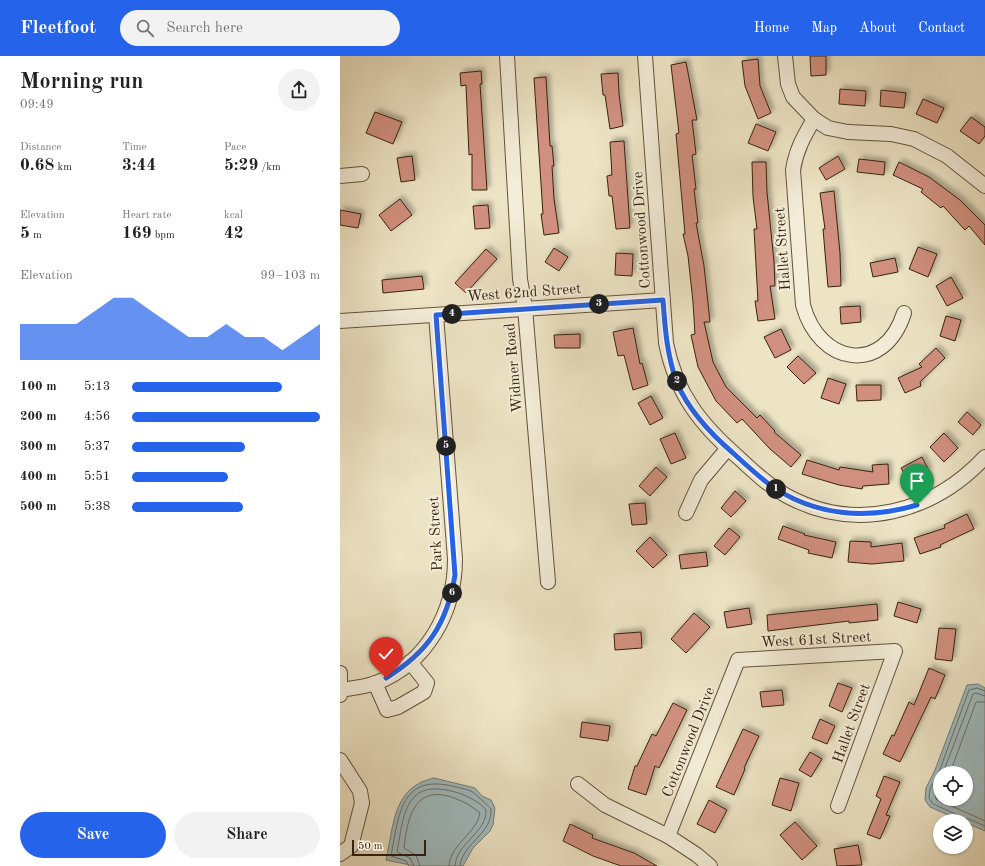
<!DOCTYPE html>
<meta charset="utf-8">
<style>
:root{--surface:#fff;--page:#f2f2f2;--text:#222;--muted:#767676;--accent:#2563eb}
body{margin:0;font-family:"Old Standard TT",serif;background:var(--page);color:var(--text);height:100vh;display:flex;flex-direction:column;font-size:15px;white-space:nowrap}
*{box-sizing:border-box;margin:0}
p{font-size:13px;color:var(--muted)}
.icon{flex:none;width:22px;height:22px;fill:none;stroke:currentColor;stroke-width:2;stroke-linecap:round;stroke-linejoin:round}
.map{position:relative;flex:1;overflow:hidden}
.details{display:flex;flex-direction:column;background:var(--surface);width:340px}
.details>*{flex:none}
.tools{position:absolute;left:593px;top:710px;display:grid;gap:8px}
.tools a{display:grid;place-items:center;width:40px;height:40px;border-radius:50%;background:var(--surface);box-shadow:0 1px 3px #0004;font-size:20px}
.scale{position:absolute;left:12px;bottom:10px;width:74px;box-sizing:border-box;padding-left:4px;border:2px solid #38230d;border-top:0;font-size:11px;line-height:14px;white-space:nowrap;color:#38230d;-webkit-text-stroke:3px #f3edd9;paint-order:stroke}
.pin{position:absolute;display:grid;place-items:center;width:34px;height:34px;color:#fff;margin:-41px -17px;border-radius:50% 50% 50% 0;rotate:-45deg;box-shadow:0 0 4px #0007}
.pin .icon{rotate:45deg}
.km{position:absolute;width:20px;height:20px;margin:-10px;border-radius:50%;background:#222;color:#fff;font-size:11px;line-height:20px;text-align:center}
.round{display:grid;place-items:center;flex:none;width:42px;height:42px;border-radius:21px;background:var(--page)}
.summary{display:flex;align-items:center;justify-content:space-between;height:68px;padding:0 20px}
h1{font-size:22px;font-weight:800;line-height:30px}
.figures{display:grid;grid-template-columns:repeat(3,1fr);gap:6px;height:68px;padding:4px 20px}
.figures div{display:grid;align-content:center}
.figures b{font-size:17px;font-weight:800}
.figures small{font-size:11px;font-weight:400}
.figures p{font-size:11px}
.chart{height:112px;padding:8px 20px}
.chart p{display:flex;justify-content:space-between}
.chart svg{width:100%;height:72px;margin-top:4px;fill:var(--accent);opacity:.7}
.primary-button{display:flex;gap:8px;margin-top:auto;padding:8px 20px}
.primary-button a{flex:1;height:46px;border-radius:24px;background:var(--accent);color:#fff;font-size:16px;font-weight:800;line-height:46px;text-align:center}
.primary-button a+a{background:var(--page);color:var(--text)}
ul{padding:0 20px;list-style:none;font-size:13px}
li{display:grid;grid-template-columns:64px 48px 1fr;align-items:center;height:30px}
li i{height:10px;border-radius:5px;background:var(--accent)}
header{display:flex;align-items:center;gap:24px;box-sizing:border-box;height:56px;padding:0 20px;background:var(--accent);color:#fff}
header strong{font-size:19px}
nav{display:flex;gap:22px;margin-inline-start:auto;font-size:14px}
.search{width:280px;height:36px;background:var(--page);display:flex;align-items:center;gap:10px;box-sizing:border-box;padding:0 14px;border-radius:22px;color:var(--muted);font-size:15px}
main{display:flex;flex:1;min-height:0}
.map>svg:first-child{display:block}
</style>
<header>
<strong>Fleetfoot</strong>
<div class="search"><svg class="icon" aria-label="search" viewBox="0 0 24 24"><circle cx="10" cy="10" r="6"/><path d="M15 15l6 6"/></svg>Search here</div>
<nav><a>Home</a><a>Map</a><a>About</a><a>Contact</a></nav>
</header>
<main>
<section class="details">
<div class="summary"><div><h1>Morning run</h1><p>09:49</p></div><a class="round"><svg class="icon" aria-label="share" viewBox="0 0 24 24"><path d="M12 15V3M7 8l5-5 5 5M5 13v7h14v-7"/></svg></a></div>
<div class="figures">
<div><p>Distance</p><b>0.68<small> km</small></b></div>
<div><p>Time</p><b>3:44</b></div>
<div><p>Pace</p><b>5:29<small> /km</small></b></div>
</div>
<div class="figures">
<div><p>Elevation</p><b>5<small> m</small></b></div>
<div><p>Heart rate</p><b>169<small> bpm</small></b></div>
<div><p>kcal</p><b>42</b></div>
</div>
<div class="chart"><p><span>Elevation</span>99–103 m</p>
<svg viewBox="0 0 160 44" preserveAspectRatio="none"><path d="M0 44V22L10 22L20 22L30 22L40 14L50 6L60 6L70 14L80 22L90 30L100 30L110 22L120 30L130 30L140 38L150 30L160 22V44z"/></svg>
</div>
<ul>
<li><b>100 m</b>5:13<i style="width:80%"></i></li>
<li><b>200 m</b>4:56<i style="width:100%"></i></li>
<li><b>300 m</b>5:37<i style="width:60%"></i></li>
<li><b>400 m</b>5:51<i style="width:51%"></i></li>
<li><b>500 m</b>5:38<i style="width:59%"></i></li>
</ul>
<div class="primary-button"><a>Save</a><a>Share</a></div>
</section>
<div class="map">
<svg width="645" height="810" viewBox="0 0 645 810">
<defs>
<filter id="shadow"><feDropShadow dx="3.5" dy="-3.5" stdDeviation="2" flood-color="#0004"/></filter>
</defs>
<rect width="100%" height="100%" fill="#ede4c5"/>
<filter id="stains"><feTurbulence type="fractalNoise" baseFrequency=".005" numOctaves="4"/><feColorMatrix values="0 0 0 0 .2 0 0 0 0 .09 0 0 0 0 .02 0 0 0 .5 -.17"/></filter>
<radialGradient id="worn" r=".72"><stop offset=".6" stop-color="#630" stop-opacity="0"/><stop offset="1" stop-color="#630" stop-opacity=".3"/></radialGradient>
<g fill="#a0bbc0" stroke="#767e78" fill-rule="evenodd">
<path d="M638,628L645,632V775L590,751L585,744L586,732L595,714L627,629ZM600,717H626V743H600Z"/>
<path d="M94,722L135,732L142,740L151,744L155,752L153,769L150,775L133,792L123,810H75L46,804C54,770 52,731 94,722Z"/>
</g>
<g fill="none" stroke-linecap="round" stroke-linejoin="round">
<g stroke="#6c6f66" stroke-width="1">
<path d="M645,635L637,632L629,634L599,716L590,733L589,742L593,748L620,760L624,763H629L645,770"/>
<path d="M603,717L633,638L636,637L645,640"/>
<path d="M610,717L636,646H645"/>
<path d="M600,724L595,735L596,743L645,765"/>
<path d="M69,810L66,805L51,800C59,759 60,716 116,731C120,732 126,733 131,735C133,736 149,750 151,753C152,779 123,786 120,810"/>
<path d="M74,810L70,802L57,796C64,758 65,722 115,736C124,738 142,747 146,754C147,777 116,787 115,810"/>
<path d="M80,810L76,799L64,792C67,765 73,731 108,740C121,744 129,748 140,757C137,777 110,788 109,810"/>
</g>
</g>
<g fill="#d1907f" stroke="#38230d" filter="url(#shadow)">
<path d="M470,0H486V19L471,20Z"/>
<path d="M418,3L420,30L431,57L418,63L405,30L402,5Z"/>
<path d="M346,6L357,64H352L356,98L352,99L356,133H354L358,167H356L364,210L370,266H364L373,306L386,331L417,362L420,359L435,375L434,376L461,399L451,411L430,393L402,363L397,367L376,345L358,311L351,279L355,278L353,246L348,200L343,178H345L336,78L339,77L331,9Z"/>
<path d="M141,15L142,28H140L147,134H132V98L129,99L126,29L121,30L120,17Z"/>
<path d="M278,17L279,38L283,70L270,73L265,39H263L261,18Z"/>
<path d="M206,21L210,90H212L214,110H212L214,143L219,177L204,179L201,158H203L194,22Z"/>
<path d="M500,33L526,35L525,50L499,48Z"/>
<path d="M541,34L566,37L564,52L540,50Z"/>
<path d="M583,43L604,52L597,67L576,58Z"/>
<path d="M35,56L62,66L53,88L26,77Z"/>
<path d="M631,61L645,71V80L639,88L620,75Z"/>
<path d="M416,68L436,76L428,95L408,87Z"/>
<path d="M284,85L290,172L276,173L272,140H269L267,120L272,119L270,86Z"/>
<path d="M72,100L75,124L61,126L57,102Z"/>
<path d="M498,100L505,113L486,124L479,112Z"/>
<path d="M519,103L545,106L544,119L517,116Z"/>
<path d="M412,106H426L427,136L434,206L435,230H430L435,263L418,265L415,245H418L414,173H417L413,141Z"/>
<path d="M559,106L589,121L620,144L645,169V189L629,170L625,174L603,150L601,152L581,136L583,133L553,119Z"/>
<path d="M494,135L500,197L501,230L488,231L483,173H485L480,137Z"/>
<path d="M60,143L72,159L51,175L39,159Z"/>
<path d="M148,149L150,172L135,173L133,150Z"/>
<path d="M0,154L21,158L18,172L0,169Z"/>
<path d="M578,191L597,198L588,221L569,213Z"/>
<path d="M214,192L228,201L219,215L205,206Z"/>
<path d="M146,193L157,203L126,237L115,227Z"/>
<path d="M276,197L293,198L292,220L275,219Z"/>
<path d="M555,202L558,216L533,221L530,207Z"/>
<path d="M82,220L84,233L43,237L42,224Z"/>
<path d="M611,221L623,242L607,250L596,230Z"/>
<path d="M520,250L521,266L501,268L500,251Z"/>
<path d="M606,260L621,264L615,285L600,280Z"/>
<path d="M293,272L300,308L302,307L308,329L293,334L284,299L278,300L273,276Z"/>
<path d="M441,273L451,294L435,302L424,281Z"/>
<path d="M240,278V292H215L214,279Z"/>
<path d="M596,292L605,302L580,326L581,330L565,337L558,322L582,311L579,308Z"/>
<path d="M458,300L476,317L464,328L447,311Z"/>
<path d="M488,322L506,328L499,348L481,342Z"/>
<path d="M516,329H541V344L517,345Z"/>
<path d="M311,340L323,362L310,369L298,347Z"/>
<path d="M627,356L641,369L633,379L618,366Z"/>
<path d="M335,377L346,402L331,408L320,383Z"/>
<path d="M604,377L618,392L604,406L590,391Z"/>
<path d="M582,401L589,415L569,426L561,412Z"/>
<path d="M467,404L499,414L500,411L533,416L532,409L548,408L549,428L523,430L522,433L499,429L462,418Z"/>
<path d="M316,411L327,421L310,440L299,430Z"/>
<path d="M395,435L406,445L391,461L381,452Z"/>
<path d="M305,447L307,468L292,469L289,448Z"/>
<path d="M627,458L634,473L600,489L601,491L580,498L574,482L605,472L604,469Z"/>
<path d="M443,470L465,478L464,479L496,486L492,502L468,497L469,494L438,483Z"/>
<path d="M389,472L400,481L385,499L374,490Z"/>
<path d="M310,481L327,499L313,512L296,495Z"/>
<path d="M510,485L531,486V491L562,487L564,505L532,508L508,506Z"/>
<path d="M366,496L368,510L341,513L339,499Z"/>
<path d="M558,546L581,553L577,567L554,560Z"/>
<path d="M537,548L538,564L509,567V565L428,575L427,559Z"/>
<path d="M409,552L412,568L387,572L384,556Z"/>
<path d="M354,557L370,571L346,597L331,583Z"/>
<path d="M599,572L616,573L612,605L595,603Z"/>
<path d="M301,576L302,592L275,594L274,578Z"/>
<path d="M589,612L605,619L595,643L591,641L560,706L543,698L552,679L554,680L569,646L574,649Z"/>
<path d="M498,627L512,632L502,656L489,650Z"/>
<path d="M442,634L444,649L422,651L420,636Z"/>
<path d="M333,647L347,654L319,712L315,710L306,739L288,733L295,710H297L312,678L316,680Z"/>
<path d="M480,663L495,670L487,688L472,682Z"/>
<path d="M242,666L270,670L268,685L240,681Z"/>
<path d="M403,673L419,680L404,712L405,713L394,739L376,731Z"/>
<path d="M470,696L482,703L471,721L459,714Z"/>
<path d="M544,720L560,726L546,759L550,760L540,783L527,778L541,743L536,740Z"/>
<path d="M440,722L459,727L451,755L432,749Z"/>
<path d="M369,744L387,754L375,777L357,768Z"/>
<path d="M455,766L477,790L462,804L440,779Z"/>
<path d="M230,768L253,779L252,782L294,797L317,810H281L253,800L223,785Z"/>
<path d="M518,789L522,809L497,810L494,793Z"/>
</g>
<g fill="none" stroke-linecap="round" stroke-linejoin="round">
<defs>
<g id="minor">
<path d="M167,0L180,223L185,252L208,526"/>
<path d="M305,0L326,287C336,338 361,369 399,402C414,416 429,430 447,440C516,477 593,457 645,401"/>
<path d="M445,0L448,28L453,41L474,63L488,72L508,76L551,78L574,83L607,100L645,130"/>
<path d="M474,63C464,80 456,94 453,114L463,249C479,309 544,320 564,257"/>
<path d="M0,120L22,118"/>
<path d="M0,265L323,244"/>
<path d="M346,457L361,424L388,392"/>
<path d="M0,617V639"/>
<path d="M35,627L47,654L58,651L84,636L87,627L70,606"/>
<path d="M0,634C12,632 25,631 36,627C87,607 115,556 115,503L96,259"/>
<path d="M0,704L20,735L22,747L11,790L0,798"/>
<path d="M238,728L265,749L328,780L357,799L370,810"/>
<path d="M328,780L398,604L555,595L498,750"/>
</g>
</defs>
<use href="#minor" stroke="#65533b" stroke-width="16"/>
<use href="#minor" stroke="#f3edd9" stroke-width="14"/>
</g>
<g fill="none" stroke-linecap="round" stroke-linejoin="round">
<defs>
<path id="route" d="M46,622C88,596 107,568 115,519L96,259L323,244C325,272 327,300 337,327C349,355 371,378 393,397C405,408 417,419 430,429C474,460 527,464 577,449"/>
</defs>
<use href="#route" stroke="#fff" stroke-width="8"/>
<use href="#route" stroke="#2563eb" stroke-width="5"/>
</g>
<g text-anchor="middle" stroke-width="4" stroke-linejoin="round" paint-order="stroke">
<g font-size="15" fill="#38230d" stroke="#f3edd9">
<text transform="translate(301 174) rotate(-94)" y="5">Cottonwood Drive</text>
<text transform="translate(442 193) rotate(-94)" y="5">Hallet Street</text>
<text transform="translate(184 236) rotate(-4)" y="5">West 62nd Street</text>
<text transform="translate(173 312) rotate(-95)" y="5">Widmer Road</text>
<text transform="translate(95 478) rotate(-93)" y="5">Park Street</text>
<text transform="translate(476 583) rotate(-3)" y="5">West 61st Street</text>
<text transform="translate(511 667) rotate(-70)" y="5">Hallet Street</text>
<text transform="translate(348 686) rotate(-68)" y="5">Cottonwood Drive</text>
</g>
</g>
<rect width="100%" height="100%" filter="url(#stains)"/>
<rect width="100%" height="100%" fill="url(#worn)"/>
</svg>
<div class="tools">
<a><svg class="icon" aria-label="locate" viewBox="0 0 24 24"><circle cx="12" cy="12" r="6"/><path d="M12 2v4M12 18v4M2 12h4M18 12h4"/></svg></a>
<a><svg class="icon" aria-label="layers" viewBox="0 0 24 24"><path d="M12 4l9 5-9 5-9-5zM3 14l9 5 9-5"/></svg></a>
</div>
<div class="scale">50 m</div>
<div class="pin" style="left:577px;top:449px;background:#1e9e55"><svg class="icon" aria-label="arrive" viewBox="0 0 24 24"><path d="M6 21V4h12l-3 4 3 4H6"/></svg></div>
<div class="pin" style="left:46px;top:622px;background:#d93025"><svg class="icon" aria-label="check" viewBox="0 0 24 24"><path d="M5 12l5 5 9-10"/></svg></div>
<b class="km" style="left:436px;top:433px">1</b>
<b class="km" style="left:337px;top:325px">2</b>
<b class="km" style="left:259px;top:248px">3</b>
<b class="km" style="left:112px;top:258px">4</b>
<b class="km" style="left:106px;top:390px">5</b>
<b class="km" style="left:112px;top:537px">6</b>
</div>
</main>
